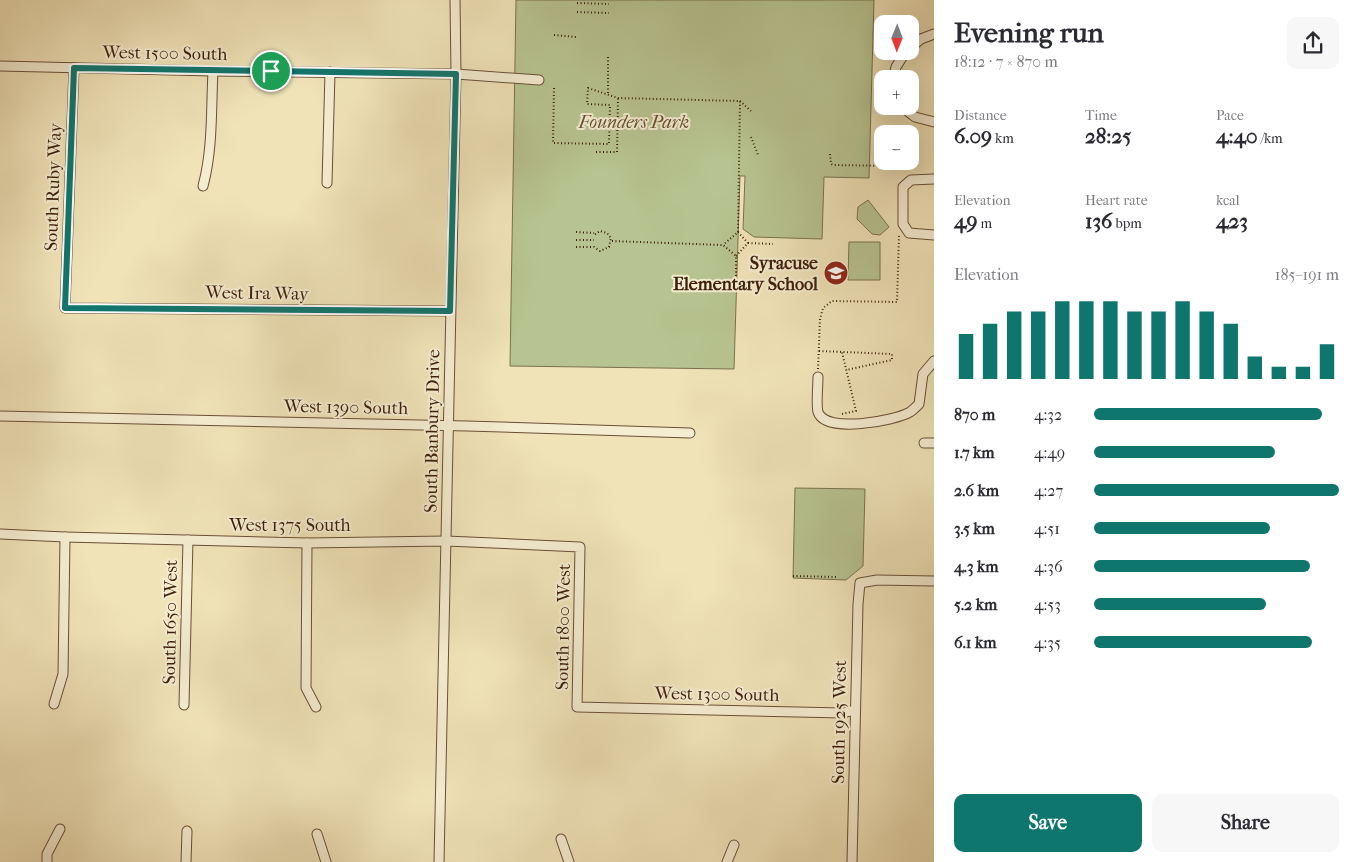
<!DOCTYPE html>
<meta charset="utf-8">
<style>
:root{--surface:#fff;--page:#f7f7f7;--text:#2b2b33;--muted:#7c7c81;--accent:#0f766e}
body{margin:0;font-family:"IM FELL French Canon",serif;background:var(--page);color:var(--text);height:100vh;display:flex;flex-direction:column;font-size:19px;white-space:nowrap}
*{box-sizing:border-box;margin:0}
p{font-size:16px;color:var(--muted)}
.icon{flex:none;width:28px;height:28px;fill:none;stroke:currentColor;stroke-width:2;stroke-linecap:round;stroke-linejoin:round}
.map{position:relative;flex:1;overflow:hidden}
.panel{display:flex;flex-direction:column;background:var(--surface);width:425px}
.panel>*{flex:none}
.needle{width:32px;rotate:181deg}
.tools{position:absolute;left:874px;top:15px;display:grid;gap:10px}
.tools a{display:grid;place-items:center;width:45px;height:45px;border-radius:10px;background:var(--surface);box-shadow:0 5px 20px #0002;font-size:25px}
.pin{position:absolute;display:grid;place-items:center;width:42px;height:42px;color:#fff;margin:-21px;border:2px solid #fff;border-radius:50%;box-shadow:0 1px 5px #0007}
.round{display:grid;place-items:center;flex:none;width:52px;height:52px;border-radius:10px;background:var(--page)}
.overview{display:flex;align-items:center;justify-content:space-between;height:85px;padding:0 20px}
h1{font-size:28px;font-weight:800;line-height:38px}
.figures{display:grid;grid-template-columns:repeat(3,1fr);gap:8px;height:85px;padding:5px 20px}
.figures div{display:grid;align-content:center}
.figures b{font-size:21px;font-weight:800}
.figures small{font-size:14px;font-weight:400}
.figures p{font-size:14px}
.chart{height:140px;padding:10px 20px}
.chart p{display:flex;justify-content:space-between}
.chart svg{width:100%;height:90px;margin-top:5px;stroke:var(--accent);stroke-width:6}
.action{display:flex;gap:10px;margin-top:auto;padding:10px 20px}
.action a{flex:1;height:58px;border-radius:10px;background:var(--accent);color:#fff;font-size:20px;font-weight:800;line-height:58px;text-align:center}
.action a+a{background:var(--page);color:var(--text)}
ul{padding:0 20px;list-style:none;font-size:16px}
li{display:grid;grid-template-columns:80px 60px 1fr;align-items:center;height:38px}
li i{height:12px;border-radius:6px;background:var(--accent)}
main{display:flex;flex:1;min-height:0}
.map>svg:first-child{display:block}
</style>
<main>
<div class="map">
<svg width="934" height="862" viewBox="0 0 934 862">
<rect width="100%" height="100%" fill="#f0e3b8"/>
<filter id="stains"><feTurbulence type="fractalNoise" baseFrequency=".004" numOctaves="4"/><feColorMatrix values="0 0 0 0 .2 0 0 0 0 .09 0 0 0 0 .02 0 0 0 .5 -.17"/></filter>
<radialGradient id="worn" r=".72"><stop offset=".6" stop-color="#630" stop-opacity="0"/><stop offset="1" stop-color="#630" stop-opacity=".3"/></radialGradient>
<g fill="#b7c491" stroke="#7a714e">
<path d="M516,0H874L869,178L824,177L822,239L754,237L743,229L745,176H740L734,369L510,366Z"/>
<path d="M868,200L889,227L880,235L872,234L857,219L858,207Z"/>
<path d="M849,242H880V280H848Z"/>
<path d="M795,488L865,489L863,566L846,580L793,578Z"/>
</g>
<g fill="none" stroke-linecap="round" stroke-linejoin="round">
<defs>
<g id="minor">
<path d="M910,48L921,39L934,34"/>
<path d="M0,66L213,71L456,74L539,80"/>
<path d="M74,68L65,308L450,311"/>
<path d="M893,79L896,67L906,51"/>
<path d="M901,106L915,117L934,122"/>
<path d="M934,179L911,180L903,187V224L909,233L934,235"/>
<path d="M327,183L330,72"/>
<path d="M203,186C213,149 211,109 213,71"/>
<path d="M818,377C818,386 816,404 818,412C825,434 895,421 910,412C913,410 916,407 919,404L923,374L934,361"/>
<path d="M0,416L467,426L690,433"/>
<path d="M924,443H934"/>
<path d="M0,534L65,537L307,543L446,541L580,547L577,707L843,713L855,710"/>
<path d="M307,543L306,688L316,707"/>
<path d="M54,704L63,674L65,537"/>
<path d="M184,705L188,540"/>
<path d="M317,834L326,862"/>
<path d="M561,839L569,862"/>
<path d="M47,862V854L60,829"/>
<path d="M186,862L187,831"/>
<path d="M439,862L456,74L455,0"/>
<path d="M727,862L734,845"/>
<path d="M852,862L858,604L860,583L877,580L934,581"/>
</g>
</defs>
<use href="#minor" stroke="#6a4f36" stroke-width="11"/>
<g stroke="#3d1e0a" stroke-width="2" stroke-dasharray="1 2.5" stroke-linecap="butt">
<path d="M577,3L609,4"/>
<path d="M577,12L609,13"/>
<path d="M554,35L576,37"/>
<path d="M554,88L553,143L609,144L610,105L587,104L588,88L618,98L740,101L738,232L723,245"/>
<path d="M608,93V56"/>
<path d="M740,101L751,111"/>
<path d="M751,137L758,155"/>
<path d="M596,152H617L618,98"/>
<path d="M830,154L831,164L833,165L896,166"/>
<path d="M576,232L594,233"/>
<path d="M576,240H594"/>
<path d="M612,241L723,245L736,256V282"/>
<path d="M748,243L773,244"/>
<path d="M576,247H594L600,251L609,247L611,238L607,233L600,231L594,235"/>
<path d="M736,256L748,243L738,232"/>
<path d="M819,351L892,354V360L846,370"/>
<path d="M818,369L820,319L823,308L832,301L897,302L899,235"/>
<path d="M842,414L856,411L842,352"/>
<path d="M793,576L837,577"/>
</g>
<use href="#minor" stroke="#f5edd1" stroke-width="9"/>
</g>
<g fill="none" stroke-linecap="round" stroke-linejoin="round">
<defs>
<path id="route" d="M74,68L456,74L450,311L65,308Z"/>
</defs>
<use href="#route" stroke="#fff" stroke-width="10"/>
<use href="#route" stroke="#0f766e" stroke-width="6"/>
</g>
<defs>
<symbol id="school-disc" viewBox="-11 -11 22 22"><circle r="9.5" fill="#8f2418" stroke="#f5edd1"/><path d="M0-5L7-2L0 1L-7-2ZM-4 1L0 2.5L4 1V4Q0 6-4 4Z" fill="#fff"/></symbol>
</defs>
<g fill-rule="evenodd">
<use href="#school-disc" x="822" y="259" width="28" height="28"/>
</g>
<g text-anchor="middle" stroke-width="4" stroke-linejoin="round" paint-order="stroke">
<g font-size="18" fill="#3d1e0a" stroke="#f5edd1">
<text transform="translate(165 53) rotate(1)" y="6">West 1500 South</text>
<text transform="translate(53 187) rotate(-88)" y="6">South Ruby Way</text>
<text transform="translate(257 293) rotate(1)" y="6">West Ira Way</text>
<text transform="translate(346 407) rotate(1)" y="6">West 1390 South</text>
<text transform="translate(432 431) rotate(-89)" y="6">South Banbury Drive</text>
<text x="290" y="531">West 1375 South</text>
<text transform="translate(170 622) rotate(-89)" y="6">South 1650 West</text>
<text transform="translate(563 627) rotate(-89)" y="6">South 1800 West</text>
<text transform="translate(717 694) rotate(1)" y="6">West 1300 South</text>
<text transform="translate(839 722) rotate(-89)" y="6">South 1925 West</text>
</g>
<g font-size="18" font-style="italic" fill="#625032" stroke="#f5edd1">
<text x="634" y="128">Founders Park</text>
</g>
<g font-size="18" font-weight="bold" fill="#3d1e0a" stroke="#f5edd1" text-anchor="end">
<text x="818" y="269">Syracuse<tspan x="818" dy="21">Elementary School</tspan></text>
</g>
</g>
<rect width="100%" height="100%" filter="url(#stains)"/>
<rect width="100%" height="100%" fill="url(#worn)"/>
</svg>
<div class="tools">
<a><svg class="needle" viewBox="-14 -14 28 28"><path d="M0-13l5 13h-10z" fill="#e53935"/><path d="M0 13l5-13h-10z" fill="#7c7c81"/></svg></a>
<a>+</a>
<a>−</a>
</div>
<div class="pin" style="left:271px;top:71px;background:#1e9e55"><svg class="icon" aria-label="arrive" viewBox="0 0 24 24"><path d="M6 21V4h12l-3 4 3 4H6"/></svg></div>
</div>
<section class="panel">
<div class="overview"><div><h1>Evening run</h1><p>18:12 · 7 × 870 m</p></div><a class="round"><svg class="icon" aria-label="share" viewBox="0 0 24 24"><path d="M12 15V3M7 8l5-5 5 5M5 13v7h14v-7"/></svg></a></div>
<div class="figures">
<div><p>Distance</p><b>6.09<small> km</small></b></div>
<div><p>Time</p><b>28:25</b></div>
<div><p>Pace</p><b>4:40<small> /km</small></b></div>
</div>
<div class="figures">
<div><p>Elevation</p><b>49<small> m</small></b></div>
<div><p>Heart rate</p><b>136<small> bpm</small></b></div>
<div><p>kcal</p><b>423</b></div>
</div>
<div class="chart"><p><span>Elevation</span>185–191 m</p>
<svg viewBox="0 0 160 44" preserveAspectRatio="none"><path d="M5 44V22M15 44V17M25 44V11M35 44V11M45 44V6M55 44V6M65 44V6M75 44V11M85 44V11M95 44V6M105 44V11M115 44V17M125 44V33M135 44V38M145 44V38M155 44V27"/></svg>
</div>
<ul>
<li><b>870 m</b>4:32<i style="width:93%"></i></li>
<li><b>1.7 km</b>4:49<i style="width:74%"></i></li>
<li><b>2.6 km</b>4:27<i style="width:100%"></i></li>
<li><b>3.5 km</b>4:51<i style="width:72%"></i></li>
<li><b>4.3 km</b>4:36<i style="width:88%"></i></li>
<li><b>5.2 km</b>4:53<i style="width:70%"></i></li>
<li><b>6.1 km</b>4:35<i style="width:89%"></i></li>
</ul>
<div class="action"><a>Save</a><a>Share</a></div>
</section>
</main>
